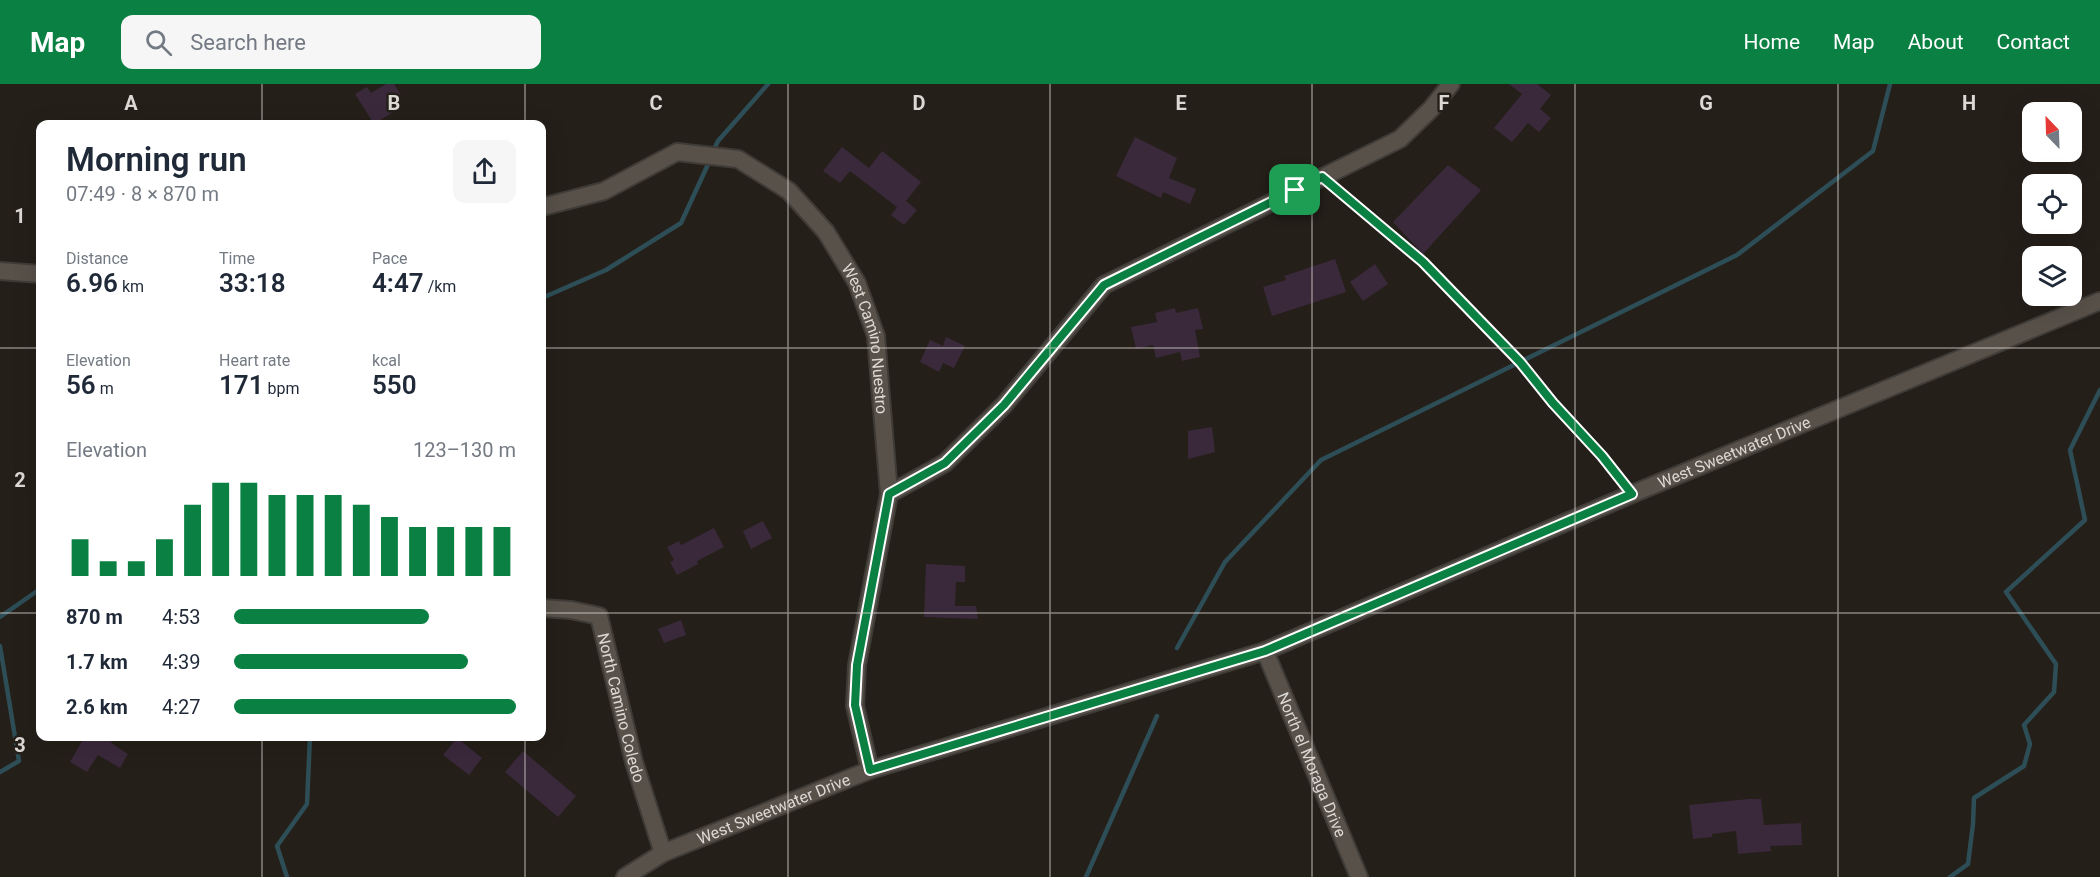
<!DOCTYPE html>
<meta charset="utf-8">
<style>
:root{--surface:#fff;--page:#f6f6f7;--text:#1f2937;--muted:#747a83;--accent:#0b8043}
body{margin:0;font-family:Roboto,sans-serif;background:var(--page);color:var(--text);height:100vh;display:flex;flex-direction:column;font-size:22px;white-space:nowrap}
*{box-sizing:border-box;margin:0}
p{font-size:20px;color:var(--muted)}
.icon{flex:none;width:33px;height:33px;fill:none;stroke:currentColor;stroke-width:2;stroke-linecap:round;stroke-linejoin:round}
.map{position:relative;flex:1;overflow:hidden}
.side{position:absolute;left:36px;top:36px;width:510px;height:621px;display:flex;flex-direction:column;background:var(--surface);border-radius:12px;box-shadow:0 6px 24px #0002}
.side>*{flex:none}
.needle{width:39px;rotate:337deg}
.controls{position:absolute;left:2022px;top:18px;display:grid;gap:12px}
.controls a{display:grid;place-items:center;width:60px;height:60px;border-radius:12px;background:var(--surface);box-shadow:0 6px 24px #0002;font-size:30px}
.pin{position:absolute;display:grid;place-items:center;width:51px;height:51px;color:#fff;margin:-26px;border-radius:12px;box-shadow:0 3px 9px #0006}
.round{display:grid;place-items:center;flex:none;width:63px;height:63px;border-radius:12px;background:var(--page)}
.overview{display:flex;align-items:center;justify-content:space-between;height:102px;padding:0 30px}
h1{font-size:33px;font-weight:600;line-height:45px}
.stats{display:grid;grid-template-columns:repeat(3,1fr);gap:9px;height:102px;padding:6px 30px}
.stats div{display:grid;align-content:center}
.stats b{font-size:26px;font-weight:600}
.stats small{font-size:16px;font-weight:400}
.stats p{font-size:16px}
.chart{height:168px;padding:12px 30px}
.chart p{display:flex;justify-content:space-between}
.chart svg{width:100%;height:108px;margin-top:6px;stroke:var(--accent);stroke-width:6}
ul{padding:0 30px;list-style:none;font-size:20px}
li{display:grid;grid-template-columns:96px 72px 1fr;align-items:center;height:45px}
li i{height:15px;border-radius:8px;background:var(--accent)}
header{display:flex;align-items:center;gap:36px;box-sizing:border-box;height:84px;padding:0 30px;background:var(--accent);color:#fff}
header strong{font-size:28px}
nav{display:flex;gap:33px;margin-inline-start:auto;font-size:21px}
.search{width:420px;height:54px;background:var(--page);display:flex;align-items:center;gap:15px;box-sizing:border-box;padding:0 21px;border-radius:12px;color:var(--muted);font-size:22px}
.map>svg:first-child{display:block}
</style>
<header>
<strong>Map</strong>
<div class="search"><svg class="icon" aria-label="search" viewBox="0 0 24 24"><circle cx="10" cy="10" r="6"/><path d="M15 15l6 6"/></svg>Search here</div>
<nav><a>Home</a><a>Map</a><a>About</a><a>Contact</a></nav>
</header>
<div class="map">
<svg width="2100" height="793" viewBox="0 0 2100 793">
<rect width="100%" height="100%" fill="#251f19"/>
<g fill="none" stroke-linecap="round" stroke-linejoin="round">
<g stroke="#2e4e57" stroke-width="4.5">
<path d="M713,68L718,57L768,0"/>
<path d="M542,214L606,186L681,139L710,76"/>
<path d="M0,533L40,505"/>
<path d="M0,562L19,677L0,688"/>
<path d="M1177,564L1225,478L1321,376L1737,171L1873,67L1890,0"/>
<path d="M287,793L277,762L307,720L310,652"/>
<path d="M1086,793L1157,632"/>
<path d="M1950,793L1968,780L1973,740L1974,714L2024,682L2030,660L2024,641L2054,608L2056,580L2006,508L2085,436L2070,366L2100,306"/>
</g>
</g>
<g fill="#3a293b">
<path d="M386,0H394L401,11L389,18L395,27L374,40L355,10L367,3L371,9Z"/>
<path d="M1509,0H1537L1551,11L1540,25L1551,34L1539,48L1528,39L1512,58L1494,44L1522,10Z"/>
<path d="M1135,53L1177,74L1169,94L1196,105L1190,120L1163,108L1161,114L1116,92Z"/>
<path d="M842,63L869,84L882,67L921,98L906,117L917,126L904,141L891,131L897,123L850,87L840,99L823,87Z"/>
<path d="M1448,81L1481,106L1423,170L1393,138Z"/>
<path d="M1335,175L1346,208L1272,232L1263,203L1286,196L1284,192Z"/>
<path d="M1375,180L1388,200L1363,217L1350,198Z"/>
<path d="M1175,224L1176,229L1198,224L1203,245L1195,246L1200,273L1182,277L1180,268L1156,274L1153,261L1136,265L1131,243L1157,238L1155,229Z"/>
<path d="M946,253L965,262L954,284L943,279L939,288L920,278L930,256L943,262Z"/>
<path d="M1212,343L1215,368L1188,375V347Z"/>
<path d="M763,437L772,454L751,465L743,447Z"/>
<path d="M714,444L724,463L697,477L698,480L677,491L670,478L674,476L667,463L679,457L681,461Z"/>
<path d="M926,480L965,482V498H956L955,522H976L978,535L924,533Z"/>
<path d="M681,536L686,551L664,559L658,545Z"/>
<path d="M85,652H115L111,659L128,670L120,684L98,671L87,688L70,678Z"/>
<path d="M457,654L482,674L469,691L443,671Z"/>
<path d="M523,667L576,712L558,733L505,688Z"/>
<path d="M1749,715H1761L1764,741L1801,739L1802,761L1770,762L1771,767L1738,770L1736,747L1712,750V753L1693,755L1689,721Z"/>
</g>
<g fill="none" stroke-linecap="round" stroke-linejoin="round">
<defs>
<path id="service" d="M1322,93L1423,178L1520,278L1553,319L1602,372L1632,410"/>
<g id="minor">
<path id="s1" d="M542,123L604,107L677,68L738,75L789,107L826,148L857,199L876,252L889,410L857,581L855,622L870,686"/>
<path d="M0,187L40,190"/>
<path d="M889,410L945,379L1004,321L1104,201L1400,55L1431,25L1451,0"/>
<path id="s2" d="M542,524L571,526L599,532L634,678L663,769"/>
</g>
<g id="tertiary">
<path id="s3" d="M1265,567L1359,793"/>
<path id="s4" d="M625,793L663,769L870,686L1265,567L1632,410L2100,217"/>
</g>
</defs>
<use href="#service" stroke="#3f3b36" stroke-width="12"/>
<use href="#minor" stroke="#3f3b36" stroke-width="20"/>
<use href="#tertiary" stroke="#3f3b36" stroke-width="20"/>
<use href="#service" stroke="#58514a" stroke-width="9"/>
<use href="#minor" stroke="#58514a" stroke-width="16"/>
<use href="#tertiary" stroke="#58514a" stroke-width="16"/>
</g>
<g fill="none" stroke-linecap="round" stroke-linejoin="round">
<defs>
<path id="route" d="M1322,93L1423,178L1520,278L1553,319L1602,372L1632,410L1265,567L870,686L855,621L857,581L889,410L945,379L1004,321L1104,201Z"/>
</defs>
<use href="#route" stroke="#fff" stroke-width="12"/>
<use href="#route" stroke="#0b8043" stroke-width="8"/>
</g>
<path fill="none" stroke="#dcd8d4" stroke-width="1.5" stroke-opacity="0.55" d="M262,0V40M525,0V40M788,0V793M1050,0V793M1312,0V793M1575,0V793M1838,0V793M0,264H40M542,264H2100M0,529H40M542,529H2100M262,652V793M525,652V793"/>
<g text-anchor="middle" stroke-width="5" stroke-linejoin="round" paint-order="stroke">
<g font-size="16" fill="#dcd8d4" stroke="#251f19">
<text dy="6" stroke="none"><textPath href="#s1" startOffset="440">West Camino Nuestro</textPath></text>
<text dy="6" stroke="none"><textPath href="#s4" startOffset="1190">West Sweetwater Drive</textPath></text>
<text dy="6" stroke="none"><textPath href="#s2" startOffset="152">North Camino Coledo</textPath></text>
<text dy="6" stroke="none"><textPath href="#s3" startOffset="123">North el Moraga Drive</textPath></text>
<text dy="6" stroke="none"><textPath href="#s4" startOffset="164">West Sweetwater Drive</textPath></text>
</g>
</g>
<g font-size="20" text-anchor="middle" font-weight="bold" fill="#dcd8d4" stroke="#251f19" stroke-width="5" stroke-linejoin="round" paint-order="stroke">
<text x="131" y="26">A</text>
<text x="394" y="26">B</text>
<text x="656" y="26">C</text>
<text x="919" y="26">D</text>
<text x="1181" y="26">E</text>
<text x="1444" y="26">F</text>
<text x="1706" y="26">G</text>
<text x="1969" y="26">H</text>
<text x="20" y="139">1</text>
<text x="20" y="403">2</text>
<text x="20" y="668">3</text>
</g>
</svg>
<div class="controls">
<a><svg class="needle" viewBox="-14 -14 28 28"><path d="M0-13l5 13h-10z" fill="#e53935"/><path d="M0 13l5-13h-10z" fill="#747a83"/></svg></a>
<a><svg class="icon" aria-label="locate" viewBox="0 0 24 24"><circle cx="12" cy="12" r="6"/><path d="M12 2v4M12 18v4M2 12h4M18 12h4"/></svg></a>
<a><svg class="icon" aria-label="layers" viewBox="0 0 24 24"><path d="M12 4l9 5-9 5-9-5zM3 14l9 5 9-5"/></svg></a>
</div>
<div class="pin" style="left:1295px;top:106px;background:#1e9e55"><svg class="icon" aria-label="arrive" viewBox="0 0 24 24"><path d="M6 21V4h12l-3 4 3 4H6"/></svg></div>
<section class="side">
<div class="overview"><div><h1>Morning run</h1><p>07:49 · 8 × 870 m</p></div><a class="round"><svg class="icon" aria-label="share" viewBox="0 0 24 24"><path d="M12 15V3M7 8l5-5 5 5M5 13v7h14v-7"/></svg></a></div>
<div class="stats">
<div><p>Distance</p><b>6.96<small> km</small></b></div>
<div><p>Time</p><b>33:18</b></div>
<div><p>Pace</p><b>4:47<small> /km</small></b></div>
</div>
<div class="stats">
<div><p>Elevation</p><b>56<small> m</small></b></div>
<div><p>Heart rate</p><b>171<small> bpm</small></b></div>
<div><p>kcal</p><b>550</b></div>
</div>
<div class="chart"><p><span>Elevation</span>123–130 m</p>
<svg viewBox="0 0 160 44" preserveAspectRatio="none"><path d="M5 44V29M15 44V38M25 44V38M35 44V29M45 44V15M55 44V6M65 44V6M75 44V11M85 44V11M95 44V11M105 44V15M115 44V20M125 44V24M135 44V24M145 44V24M155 44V24"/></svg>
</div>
<ul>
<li><b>870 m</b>4:53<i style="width:69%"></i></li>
<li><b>1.7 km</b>4:39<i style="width:83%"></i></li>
<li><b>2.6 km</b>4:27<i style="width:100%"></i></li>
</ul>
</section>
</div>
